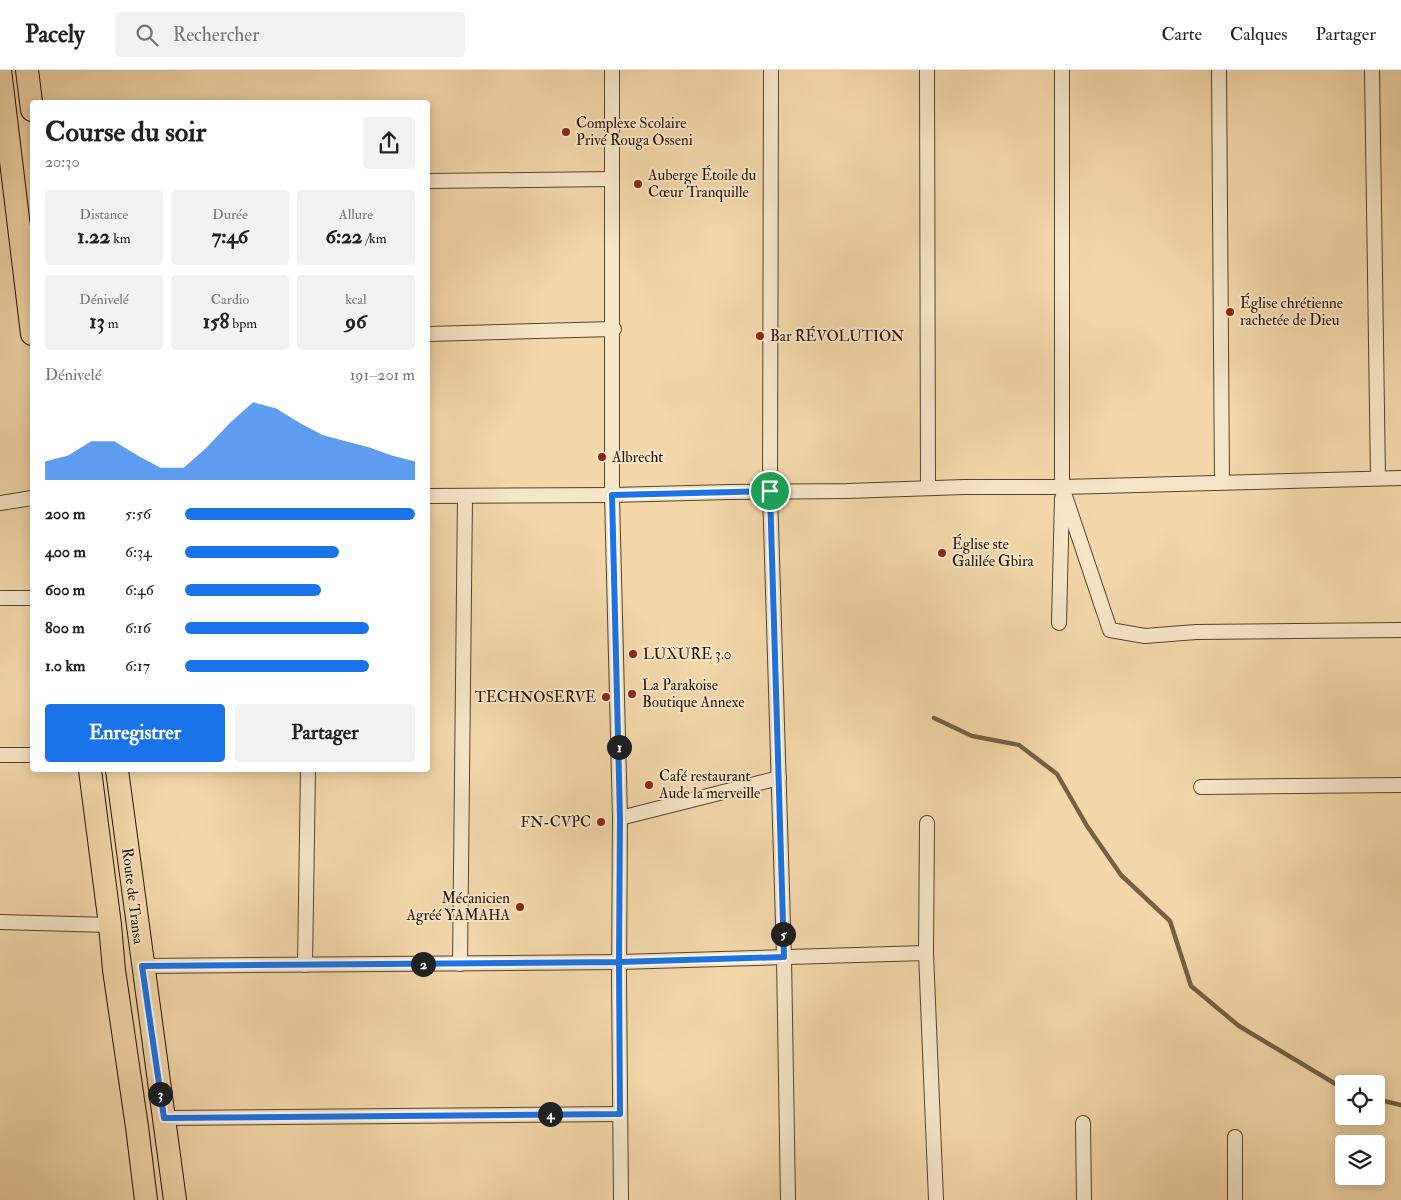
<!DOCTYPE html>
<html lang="fr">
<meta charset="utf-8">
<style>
:root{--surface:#fff;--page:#f2f2f2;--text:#222;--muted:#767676;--line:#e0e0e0;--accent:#1a73e8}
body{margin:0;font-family:"IM FELL Double Pica",serif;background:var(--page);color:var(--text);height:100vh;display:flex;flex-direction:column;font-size:19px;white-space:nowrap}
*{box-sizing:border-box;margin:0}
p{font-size:16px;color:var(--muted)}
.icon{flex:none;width:28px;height:28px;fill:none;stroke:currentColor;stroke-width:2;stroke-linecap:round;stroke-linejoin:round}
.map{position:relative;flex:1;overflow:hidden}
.panel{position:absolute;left:30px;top:30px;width:400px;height:672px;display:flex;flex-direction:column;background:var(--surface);border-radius:5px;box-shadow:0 2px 12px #0003}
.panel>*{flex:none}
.buttons{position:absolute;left:1335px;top:1005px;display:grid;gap:10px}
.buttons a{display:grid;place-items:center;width:50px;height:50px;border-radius:5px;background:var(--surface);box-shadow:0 2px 12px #0003;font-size:25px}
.pin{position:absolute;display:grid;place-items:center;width:42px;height:42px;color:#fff;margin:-21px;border:2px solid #fff;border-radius:50%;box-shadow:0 1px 5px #0007}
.km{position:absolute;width:25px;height:25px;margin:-12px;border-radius:50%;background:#222;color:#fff;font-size:14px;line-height:25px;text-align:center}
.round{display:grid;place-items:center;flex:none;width:52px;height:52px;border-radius:5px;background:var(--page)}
.head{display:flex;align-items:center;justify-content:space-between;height:85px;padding:0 15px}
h1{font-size:28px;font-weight:700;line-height:38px}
.stats{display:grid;grid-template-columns:repeat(3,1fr);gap:8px;height:85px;padding:5px 15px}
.stats div{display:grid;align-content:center;border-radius:5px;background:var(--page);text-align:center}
.stats b{font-size:21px;font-weight:700}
.stats small{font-size:14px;font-weight:400}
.stats p{font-size:14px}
.chart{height:140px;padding:10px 15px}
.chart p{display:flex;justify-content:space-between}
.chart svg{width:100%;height:90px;margin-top:5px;fill:var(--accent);opacity:.7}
.cta{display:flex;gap:10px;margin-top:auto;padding:10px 15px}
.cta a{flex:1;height:58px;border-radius:5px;background:var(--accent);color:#fff;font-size:20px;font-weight:700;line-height:58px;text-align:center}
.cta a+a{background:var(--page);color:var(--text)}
ul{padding:0 15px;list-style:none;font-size:16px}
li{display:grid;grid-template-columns:80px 60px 1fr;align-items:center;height:38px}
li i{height:12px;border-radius:6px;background:var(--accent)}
header{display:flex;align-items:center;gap:30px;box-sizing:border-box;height:70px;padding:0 25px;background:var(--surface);border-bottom:1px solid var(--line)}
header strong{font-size:24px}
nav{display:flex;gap:28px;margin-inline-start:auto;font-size:18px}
.search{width:350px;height:45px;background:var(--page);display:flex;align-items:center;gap:12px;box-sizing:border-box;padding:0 18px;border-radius:5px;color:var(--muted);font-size:19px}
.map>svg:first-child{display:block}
</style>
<header>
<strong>Pacely</strong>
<div class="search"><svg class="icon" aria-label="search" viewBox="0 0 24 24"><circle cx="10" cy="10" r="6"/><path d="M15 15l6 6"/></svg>Rechercher</div>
<nav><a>Carte</a><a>Calques</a><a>Partager</a></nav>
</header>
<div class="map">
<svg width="1401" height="1130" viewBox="0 0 1401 1130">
<rect width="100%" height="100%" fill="#f3d7aa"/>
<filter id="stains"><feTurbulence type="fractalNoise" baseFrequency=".004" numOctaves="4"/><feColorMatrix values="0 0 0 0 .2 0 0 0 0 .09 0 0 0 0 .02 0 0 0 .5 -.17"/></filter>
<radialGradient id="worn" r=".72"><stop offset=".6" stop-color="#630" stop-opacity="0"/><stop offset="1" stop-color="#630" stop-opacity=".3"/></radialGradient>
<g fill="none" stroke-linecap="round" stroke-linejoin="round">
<g stroke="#746045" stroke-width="4.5">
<path d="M934,648L972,666L1019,675L1057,704L1087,756L1121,805L1170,851L1191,916L1239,956L1344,1019"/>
<path d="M1376,1029L1401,1035"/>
</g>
<defs>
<g id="minor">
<path d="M612,0V425L620,748L619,909L621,1130"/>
<path d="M771,0L770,421L784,887L788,1130"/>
<path d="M927,0L928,418"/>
<path d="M1219,0L1222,412"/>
<path d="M1372,0L1378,408"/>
<path d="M428,111L612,109"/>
<path d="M428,264L614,259"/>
<path d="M1062,417L1110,560L1145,566L1196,562L1401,560"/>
<path d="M1062,417L1401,408"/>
<path d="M428,426L612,425L729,422L847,421L964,417H1062V0"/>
<path d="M0,433L32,428"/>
<path d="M0,528H32"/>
<path d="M1059,553L1062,428"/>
<path d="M0,685H32"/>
<path d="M1201,717L1401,715"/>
<path d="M620,748L779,708"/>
<path d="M927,753L926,883L936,1130"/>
<path d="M0,852L110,855"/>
<path d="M460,894L465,426"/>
<path d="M305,895L308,700"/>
<path d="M142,896L619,892L926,883"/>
<path d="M164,1048L620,1044"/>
<path d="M1083,1053L1084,1130"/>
<path d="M1235,1067V1130"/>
</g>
<g id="primary">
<path d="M0,0L32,264"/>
<path d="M27,0L32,40"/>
<path d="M90,700L110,855L114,900L137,1057L146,1130"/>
<path d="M117,700L175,1130"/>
</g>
</defs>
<use href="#minor" stroke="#56432d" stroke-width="16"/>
<use href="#primary" stroke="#211203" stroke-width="24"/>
<use href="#minor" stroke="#f7e5c8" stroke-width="14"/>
<use href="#primary" stroke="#f3d7aa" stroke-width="22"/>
</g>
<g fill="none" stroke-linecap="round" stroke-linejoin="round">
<defs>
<path id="route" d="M770,421L612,425L620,748L619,892L142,896L164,1048L620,1044L619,892L784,887L770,421"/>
</defs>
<use href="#route" stroke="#fff" stroke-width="10"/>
<use href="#route" stroke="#1a73e8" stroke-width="6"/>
</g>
<g fill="#8f2418" stroke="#f7e5c8" stroke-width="2">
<circle cx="566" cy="62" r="5"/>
<circle cx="638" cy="114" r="5"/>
<circle cx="1230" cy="242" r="5"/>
<circle cx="760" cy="266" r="5"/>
<circle cx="602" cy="387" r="5"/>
<circle cx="942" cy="483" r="5"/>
<circle cx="633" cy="584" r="5"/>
<circle cx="632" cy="624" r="5"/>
<circle cx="606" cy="627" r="5"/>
<circle cx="649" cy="715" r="5"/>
<circle cx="601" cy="752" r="5"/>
<circle cx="520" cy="837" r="5"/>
</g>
<g text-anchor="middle" stroke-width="4" stroke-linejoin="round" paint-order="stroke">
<g font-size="15" fill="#211203" stroke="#f7e5c8" text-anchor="start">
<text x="576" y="58">Complexe Scolaire<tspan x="576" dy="17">Privé Rouga Osseni</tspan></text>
<text x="648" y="110">Auberge Étoile du<tspan x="648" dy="17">Cœur Tranquille</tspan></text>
<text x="1240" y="238">Église chrétienne<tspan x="1240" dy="17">rachetée de Dieu</tspan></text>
<text x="770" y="271">Bar RÉVOLUTION</text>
<text x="612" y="392">Albrecht</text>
<text x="952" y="479">Église ste<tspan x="952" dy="17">Galilée Gbira</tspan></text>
<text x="643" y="589">LUXURE 3.0</text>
<text x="642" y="620">La Parakoise<tspan x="642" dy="17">Boutique Annexe</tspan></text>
<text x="596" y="632" text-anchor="end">TECHNOSERVE</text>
<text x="659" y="711">Café restaurant<tspan x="659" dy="17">Aude la merveille</tspan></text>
<text x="591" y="757" text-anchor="end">FN-CVPC</text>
<text x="510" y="833" text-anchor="end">Mécanicien<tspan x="510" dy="17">Agréé YAMAHA</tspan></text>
</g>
<g font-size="15" fill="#211203" stroke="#f7e5c8">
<text transform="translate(133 826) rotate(83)" y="5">Route de Transa</text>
</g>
</g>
<rect width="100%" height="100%" filter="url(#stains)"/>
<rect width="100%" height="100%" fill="url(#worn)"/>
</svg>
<div class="buttons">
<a><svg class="icon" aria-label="locate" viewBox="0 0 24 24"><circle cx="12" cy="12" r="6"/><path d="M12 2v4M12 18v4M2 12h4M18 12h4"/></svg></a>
<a><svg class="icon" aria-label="layers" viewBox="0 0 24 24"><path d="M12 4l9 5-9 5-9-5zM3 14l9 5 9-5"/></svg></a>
</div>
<div class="pin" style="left:770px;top:421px;background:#1e9e55"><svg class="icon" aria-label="arrive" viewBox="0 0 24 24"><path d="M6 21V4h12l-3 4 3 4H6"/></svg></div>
<b class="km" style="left:619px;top:677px">1</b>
<b class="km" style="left:423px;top:894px">2</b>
<b class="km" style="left:160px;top:1024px">3</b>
<b class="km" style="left:550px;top:1044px">4</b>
<b class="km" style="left:783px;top:864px">5</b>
<section class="panel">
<div class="head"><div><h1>Course du soir</h1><p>20:30</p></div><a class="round"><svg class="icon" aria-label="share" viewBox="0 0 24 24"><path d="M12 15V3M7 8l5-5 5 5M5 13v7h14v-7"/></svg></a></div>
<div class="stats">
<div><p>Distance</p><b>1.22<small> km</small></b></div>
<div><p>Durée</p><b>7:46</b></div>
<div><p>Allure</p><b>6:22<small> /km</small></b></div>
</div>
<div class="stats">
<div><p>Dénivelé</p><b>13<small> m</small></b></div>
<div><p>Cardio</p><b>158<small> bpm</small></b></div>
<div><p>kcal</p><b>96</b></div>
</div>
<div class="chart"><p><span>Dénivelé</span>191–201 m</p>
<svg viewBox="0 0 160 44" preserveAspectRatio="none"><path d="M0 44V35L10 32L20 25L30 25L40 32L50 38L60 38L70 28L80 16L90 6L100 9L110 16L120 22L130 25L140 28L150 32L160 35V44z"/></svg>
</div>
<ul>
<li><b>200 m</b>5:56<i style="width:100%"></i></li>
<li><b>400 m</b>6:34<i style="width:67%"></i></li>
<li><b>600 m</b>6:46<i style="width:59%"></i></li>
<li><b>800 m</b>6:16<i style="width:80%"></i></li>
<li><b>1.0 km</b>6:17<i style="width:80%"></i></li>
</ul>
<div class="cta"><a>Enregistrer</a><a>Partager</a></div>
</section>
</div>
